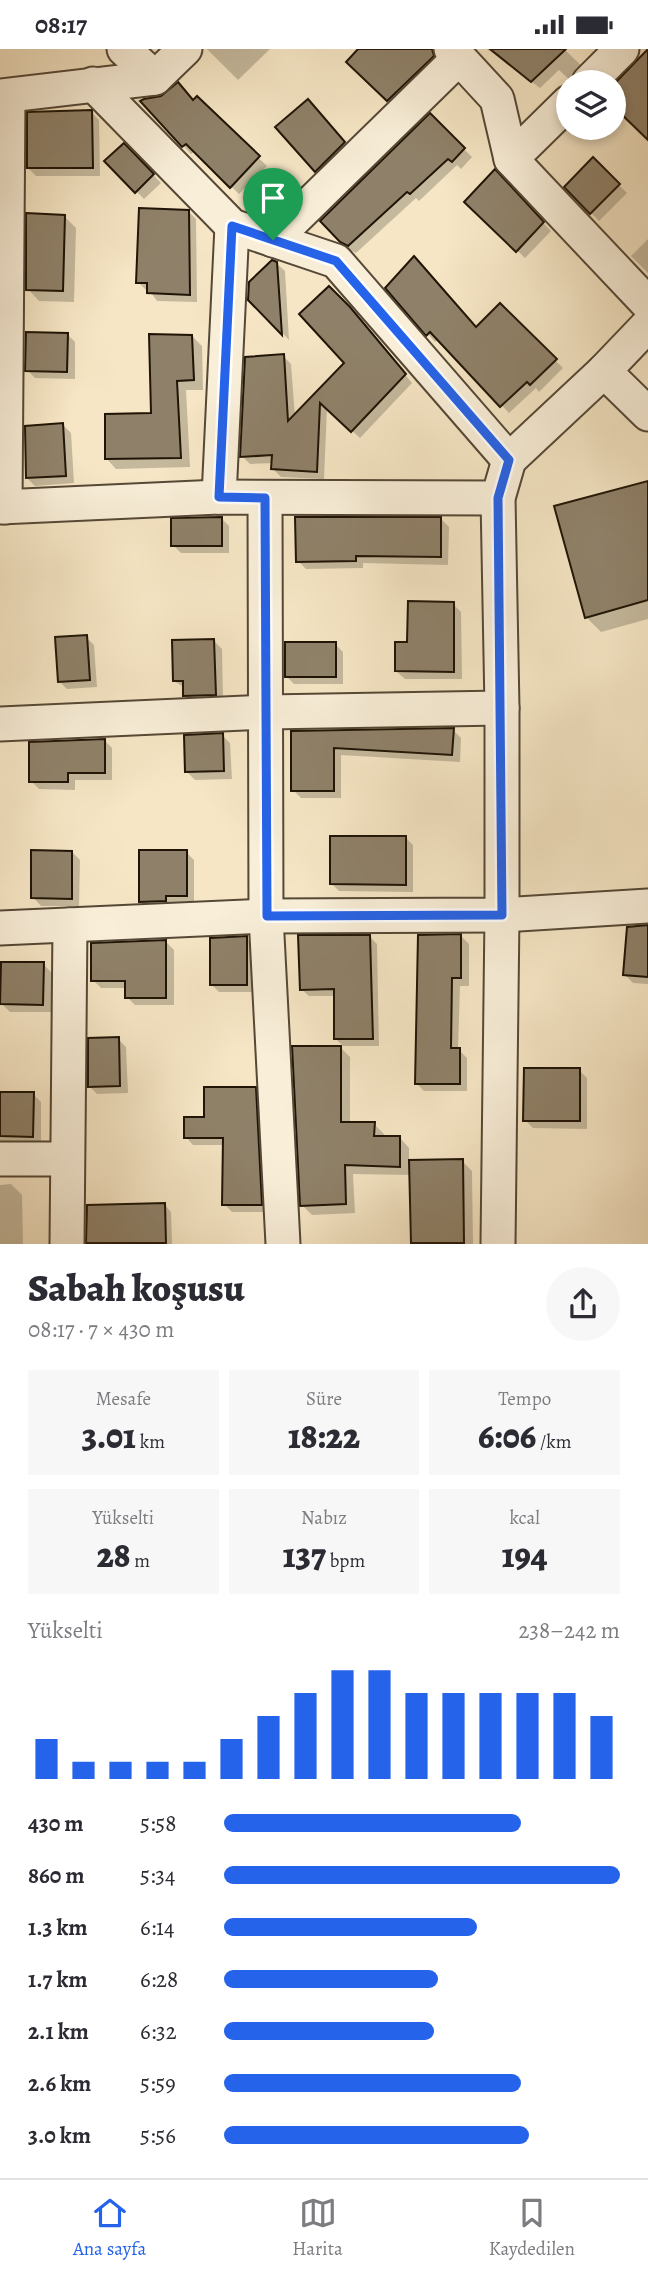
<!DOCTYPE html>
<html lang="tr">
<meta charset="utf-8">
<style>
:root{--surface:#fff;--page:#f7f7f7;--text:#2b2b33;--muted:#7c7c81;--line:#e1e1e2;--accent:#2563eb}
body{margin:0;font-family:Alegreya,serif;background:var(--page);color:var(--text);height:100vh;display:flex;flex-direction:column;font-size:26px;white-space:nowrap}
*{box-sizing:border-box;margin:0}
p{font-size:23px;color:var(--muted)}
.icon{flex:none;width:38px;height:38px;fill:none;stroke:currentColor;stroke-width:2;stroke-linecap:round;stroke-linejoin:round}
.map{position:relative;height:1195px;overflow:hidden}
.panel{display:flex;flex-direction:column;background:var(--surface);flex:1}
.panel>*{flex:none}
.tools{position:absolute;left:556px;top:21px;display:grid;gap:14px}
.tools a{display:grid;place-items:center;width:70px;height:70px;border-radius:50%;background:var(--surface);box-shadow:0 4px 10px #0003;font-size:35px}
.pin{position:absolute;display:grid;place-items:center;width:60px;height:60px;color:#fff;margin:-72px -30px;border-radius:50% 50% 50% 0;rotate:-45deg;box-shadow:0 0 7px #0007}
.pin .icon{rotate:45deg}
.round{display:grid;place-items:center;flex:none;width:74px;height:74px;border-radius:37px;background:var(--page)}
.overview{display:flex;align-items:center;justify-content:space-between;height:119px;padding:0 28px}
h1{font-size:38px;font-weight:800;line-height:52px}
.metrics{display:grid;grid-template-columns:repeat(3,1fr);gap:10px;height:119px;padding:7px 28px}
.metrics div{display:grid;align-content:center;border-radius:0px;background:var(--page);text-align:center}
.metrics b{font-size:35px;font-weight:800}
.metrics small{font-size:19px;font-weight:400}
.metrics p{font-size:19px}
.chart{height:196px;padding:14px 28px}
.chart p{display:flex;justify-content:space-between}
.chart svg{width:100%;height:126px;margin-top:7px;stroke:var(--accent);stroke-width:6}
ul{padding:0 28px;list-style:none;font-size:23px}
li{display:grid;grid-template-columns:112px 84px 1fr;align-items:center;height:52px}
li i{height:18px;border-radius:9px;background:var(--accent)}
.status{display:flex;justify-content:space-between;align-items:center;height:49px;padding:0 35px;background:var(--surface);direction:ltr}
.status svg{height:19px;fill:currentColor}
.menu{display:flex;justify-content:space-around;align-items:center;height:98px;border-top:2px solid var(--line);background:var(--surface);font-size:19px;color:var(--muted)}
.menu a{display:grid;justify-items:center;gap:4px}
.menu .current{color:var(--accent)}
.map>svg:first-child{display:block}
</style>
<div class="status"><b>08:17</b><svg viewBox="0 0 49 12"><path d="M0 12V9h3v3zM5 12V6h3v6zM10 12V3h3v9zM15 12V0h3v12zM26 1h20v11H26zM47 4h2v5h-2z"/></svg></div>
<div class="map">
<svg width="648" height="1195" viewBox="0 0 648 1195">
<rect width="100%" height="100%" fill="#f6e6c5"/>
<filter id="stains"><feTurbulence type="fractalNoise" baseFrequency=".00286" numOctaves="4"/><feColorMatrix values="0 0 0 0 .2 0 0 0 0 .09 0 0 0 0 .02 0 0 0 .5 -.17"/></filter>
<radialGradient id="worn" r=".72"><stop offset=".6" stop-color="#630" stop-opacity="0"/><stop offset="1" stop-color="#630" stop-opacity=".3"/></radialGradient>
<g fill="#0003">
<path d="M207,0H270L238,31Z"/>
<path d="M361,0H442L441,15L396,59L348,13Z"/>
<path d="M487,0H564L584,19L572,33L559,21L540,39Z"/>
<path d="M197,50L267,117L239,145L195,102L191,105L143,53H194Z"/>
<path d="M315,60L352,102L324,130L278,78Z"/>
<path d="M91,63L99,71L100,127H36L28,119Z"/>
<path d="M430,67L472,108L461,120L457,116L419,152L416,149L356,204L350,201L323,172Z"/>
<path d="M124,96L161,134L144,150L107,112Z"/>
<path d="M593,111L627,144L599,172L566,138Z"/>
<path d="M511,140L551,182L525,209L467,153Z"/>
<path d="M188,162L196,170L197,253L157,252L149,241H146L138,233Z"/>
<path d="M64,167L76,179L74,253L39,252L28,240Z"/>
<path d="M648,190V224L631,207Z"/>
<path d="M276,214L285,222L289,291L250,250Z"/>
<path d="M387,239L476,280L500,256L563,319L539,343L536,339L509,364L439,290L435,293L428,285Z"/>
<path d="M358,268L412,334L360,389L327,359L324,430L281,428L273,420V414L250,415L242,407L283,307L291,315L295,368L346,314Z"/>
<path d="M67,285L75,293V330L35,329L27,321Z"/>
<path d="M192,287L202,297L203,341H186L190,418L116,420L107,410L153,365Z"/>
<path d="M63,376L71,384L74,434L35,437L27,429Z"/>
<path d="M648,437V570L601,583L586,568Z"/>
<path d="M221,469L229,477V504H181L173,496Z"/>
<path d="M441,470L449,478L448,516L363,514V519L306,520L298,512Z"/>
<path d="M453,555L461,563L462,630H405L396,622L409,595Z"/>
<path d="M86,588L94,596L97,638L67,640L59,632Z"/>
<path d="M214,592L222,600L223,653L193,655L185,647V639L174,632Z"/>
<path d="M335,595L343,603V635H294L286,627Z"/>
<path d="M453,681L461,689L460,713L341,706V749H301L293,741V684Z"/>
<path d="M222,686L230,694L232,730L195,731L187,723Z"/>
<path d="M104,691L112,699V731H75V741L39,740L31,732Z"/>
<path d="M405,788L413,796V843L339,842L331,834Z"/>
<path d="M72,803L80,811L79,857H41L33,848Z"/>
<path d="M186,803L194,811V855L149,861L141,853Z"/>
<path d="M648,879V935L633,934L625,926Z"/>
<path d="M461,887L469,895V937H460L458,1000L467,1009V1042H424L416,1034Z"/>
<path d="M370,888L377,895L379,997H343L336,990L335,947H309L301,940Z"/>
<path d="M246,889L254,897V943H219L211,935Z"/>
<path d="M166,893L174,901V956H135L127,948V939H101L93,931Z"/>
<path d="M43,915L51,923V963H10L2,955Z"/>
<path d="M118,990L126,998L128,1044L97,1045L89,1037Z"/>
<path d="M341,999L350,1008V1075H374L384,1085L383,1089H400L409,1099V1112H462L472,1122L473,1195H412L411,1126L353,1125L355,1164L312,1166L302,1156Z"/>
<path d="M579,1021L587,1029V1080L533,1079L525,1071Z"/>
<path d="M255,1040L262,1048L268,1163H232L224,1155V1096H193L186,1088L205,1070Z"/>
<path d="M0,1045H33L41,1053V1095H0Z"/>
<path d="M11,1135L22,1146L23,1195H0V1136Z"/>
<path d="M164,1155L171,1163L172,1195H88V1158Z"/>
</g>
<g fill="#8f8169" stroke="#1f1406" stroke-width="2">
<path d="M358,0H432L434,7L387,52L346,13Z"/>
<path d="M490,0H566L531,33Z"/>
<path d="M648,0V91L614,58V35Z"/>
<path d="M178,33L193,51L197,47L260,107L230,139L186,95L182,98L140,52L144,50L161,47Z"/>
<path d="M308,50L345,93L315,123L275,78Z"/>
<path d="M92,61L93,119H27V63Z"/>
<path d="M430,64L465,99L452,113L448,110L410,145L407,143L348,197L340,193L320,172Z"/>
<path d="M124,94L154,125L135,144L104,112Z"/>
<path d="M593,108L620,135L590,165L564,138Z"/>
<path d="M495,120L544,173L516,203L464,153Z"/>
<path d="M139,159L189,161L190,246L147,244V234H136Z"/>
<path d="M26,164L65,166L63,242L26,241Z"/>
<path d="M414,207L476,278L500,254L557,310L530,336L527,333L500,358L430,283L426,287L385,239Z"/>
<path d="M272,211L277,213L282,286L248,251L249,233Z"/>
<path d="M329,237L350,258L406,325L351,383L320,354L317,423L271,420L272,406L240,408L245,308L284,305L288,372L344,314L299,265Z"/>
<path d="M26,283L68,284L67,323L25,322Z"/>
<path d="M149,285L192,286L194,331L177,332L181,409L105,410V365L151,364Z"/>
<path d="M63,374L66,427L26,429L25,377Z"/>
<path d="M648,432V551L585,569L554,457Z"/>
<path d="M222,468V497H171V469Z"/>
<path d="M295,468H441V508L356,507V512L296,513Z"/>
<path d="M408,552L454,553V623L395,622V593H407Z"/>
<path d="M87,586L90,631L58,633L55,588Z"/>
<path d="M214,590L216,646L183,647V632H173L172,591Z"/>
<rect x="285" y="593" width="51" height="35"/>
<path d="M454,679L452,706L334,699V742H291V682Z"/>
<path d="M223,684L224,722L185,723L184,686Z"/>
<path d="M105,690V724H68V733H29V693Z"/>
<path d="M330,787H406V836L330,835Z"/>
<path d="M31,801L72,802V850L31,849Z"/>
<path d="M139,801H187V847H166V852L139,853Z"/>
<path d="M648,876V928L623,926L627,878Z"/>
<path d="M461,885V929H452L451,999H460V1035H415L418,886Z"/>
<path d="M298,886H370L373,990H334V940L300,941Z"/>
<path d="M247,887V936H210V889Z"/>
<path d="M166,891V949H125V932H91V894Z"/>
<path d="M1,913H44L43,956L0,955Z"/>
<path d="M119,988L120,1037L88,1038V989Z"/>
<path d="M292,997H341V1073H375L374,1087H400V1118L345,1116L346,1155L300,1157Z"/>
<path d="M524,1019H580V1072H523Z"/>
<path d="M204,1038H256L262,1156H222L223,1089H184V1068H204Z"/>
<path d="M0,1043H34L33,1088L0,1087Z"/>
<path d="M463,1110L464,1194H411L409,1111Z"/>
<path d="M165,1154L166,1194H86L87,1156Z"/>
</g>
<g fill="none" stroke-linecap="round" stroke-linejoin="round">
<defs>
<g id="minor">
<path d="M124,0L155,29"/>
<path d="M451,0L497,50L511,110L648,255"/>
<path d="M589,33L622,0"/>
<path d="M93,35L232,177L336,212L509,411"/>
<path d="M0,47L155,29L185,0"/>
<path d="M511,110L569,53"/>
<path d="M273,191L459,9"/>
<path d="M604,322L648,365"/>
<path d="M219,448L232,177"/>
<path d="M265,449L266,867L283,1195"/>
<path d="M0,458L219,448L498,449"/>
<path d="M5,458L8,48"/>
<path d="M0,675L267,663L502,659"/>
<path d="M0,879L266,867L502,866L648,857"/>
<path d="M0,1110H67"/>
<path d="M67,1195L70,876"/>
<path d="M498,1195L502,866V659L498,449L509,411L604,322L648,276"/>
</g>
</defs>
<use href="#minor" stroke="#554836" stroke-width="37"/>
<use href="#minor" stroke="#f9efd9" stroke-width="33"/>
</g>
<g fill="none" stroke-linecap="round" stroke-linejoin="round">
<defs>
<path id="route" d="M232,177L336,212L509,411L498,449L502,866L267,867L265,449L219,448Z"/>
</defs>
<use href="#route" stroke="#fff" stroke-width="14"/>
<use href="#route" stroke="#2563eb" stroke-width="9"/>
</g>
<rect width="100%" height="100%" filter="url(#stains)"/>
<rect width="100%" height="100%" fill="url(#worn)"/>
</svg>
<div class="tools">
<a><svg class="icon" aria-label="layers" viewBox="0 0 24 24"><path d="M12 4l9 5-9 5-9-5zM3 14l9 5 9-5"/></svg></a>
</div>
<div class="pin" style="left:273px;top:191px;background:#1e9e55"><svg class="icon" aria-label="arrive" viewBox="0 0 24 24"><path d="M6 21V4h12l-3 4 3 4H6"/></svg></div>
</div>
<section class="panel">
<div class="overview"><div><h1>Sabah koşusu</h1><p>08:17 · 7 × 430 m</p></div><a class="round"><svg class="icon" aria-label="share" viewBox="0 0 24 24"><path d="M12 15V3M7 8l5-5 5 5M5 13v7h14v-7"/></svg></a></div>
<div class="metrics">
<div><p>Mesafe</p><b>3.01<small> km</small></b></div>
<div><p>Süre</p><b>18:22</b></div>
<div><p>Tempo</p><b>6:06<small> /km</small></b></div>
</div>
<div class="metrics">
<div><p>Yükselti</p><b>28<small> m</small></b></div>
<div><p>Nabız</p><b>137<small> bpm</small></b></div>
<div><p>kcal</p><b>194</b></div>
</div>
<div class="chart"><p><span>Yükselti</span>238–242 m</p>
<svg viewBox="0 0 160 44" preserveAspectRatio="none"><path d="M5 44V30M15 44V38M25 44V38M35 44V38M45 44V38M55 44V30M65 44V22M75 44V14M85 44V6M95 44V6M105 44V14M115 44V14M125 44V14M135 44V14M145 44V14M155 44V22"/></svg>
</div>
<ul>
<li><b>430 m</b>5:58<i style="width:75%"></i></li>
<li><b>860 m</b>5:34<i style="width:100%"></i></li>
<li><b>1.3 km</b>6:14<i style="width:64%"></i></li>
<li><b>1.7 km</b>6:28<i style="width:54%"></i></li>
<li><b>2.1 km</b>6:32<i style="width:53%"></i></li>
<li><b>2.6 km</b>5:59<i style="width:75%"></i></li>
<li><b>3.0 km</b>5:56<i style="width:77%"></i></li>
</ul>
</section>
<nav class="menu">
<a class="current"><svg class="icon" aria-label="home" viewBox="0 0 24 24"><path d="M3 11l9-7 9 7M6 9v11h12V9"/></svg>Ana sayfa</a>
<a><svg class="icon" aria-label="map" viewBox="0 0 24 24"><path d="M3 6l6-2 6 2 6-2v14l-6 2-6-2-6 2zM9 4v14M15 6v14"/></svg>Harita</a>
<a><svg class="icon" aria-label="saved" viewBox="0 0 24 24"><path d="M7 4h10v16l-5-4-5 4z"/></svg>Kaydedilen</a>
</nav>
